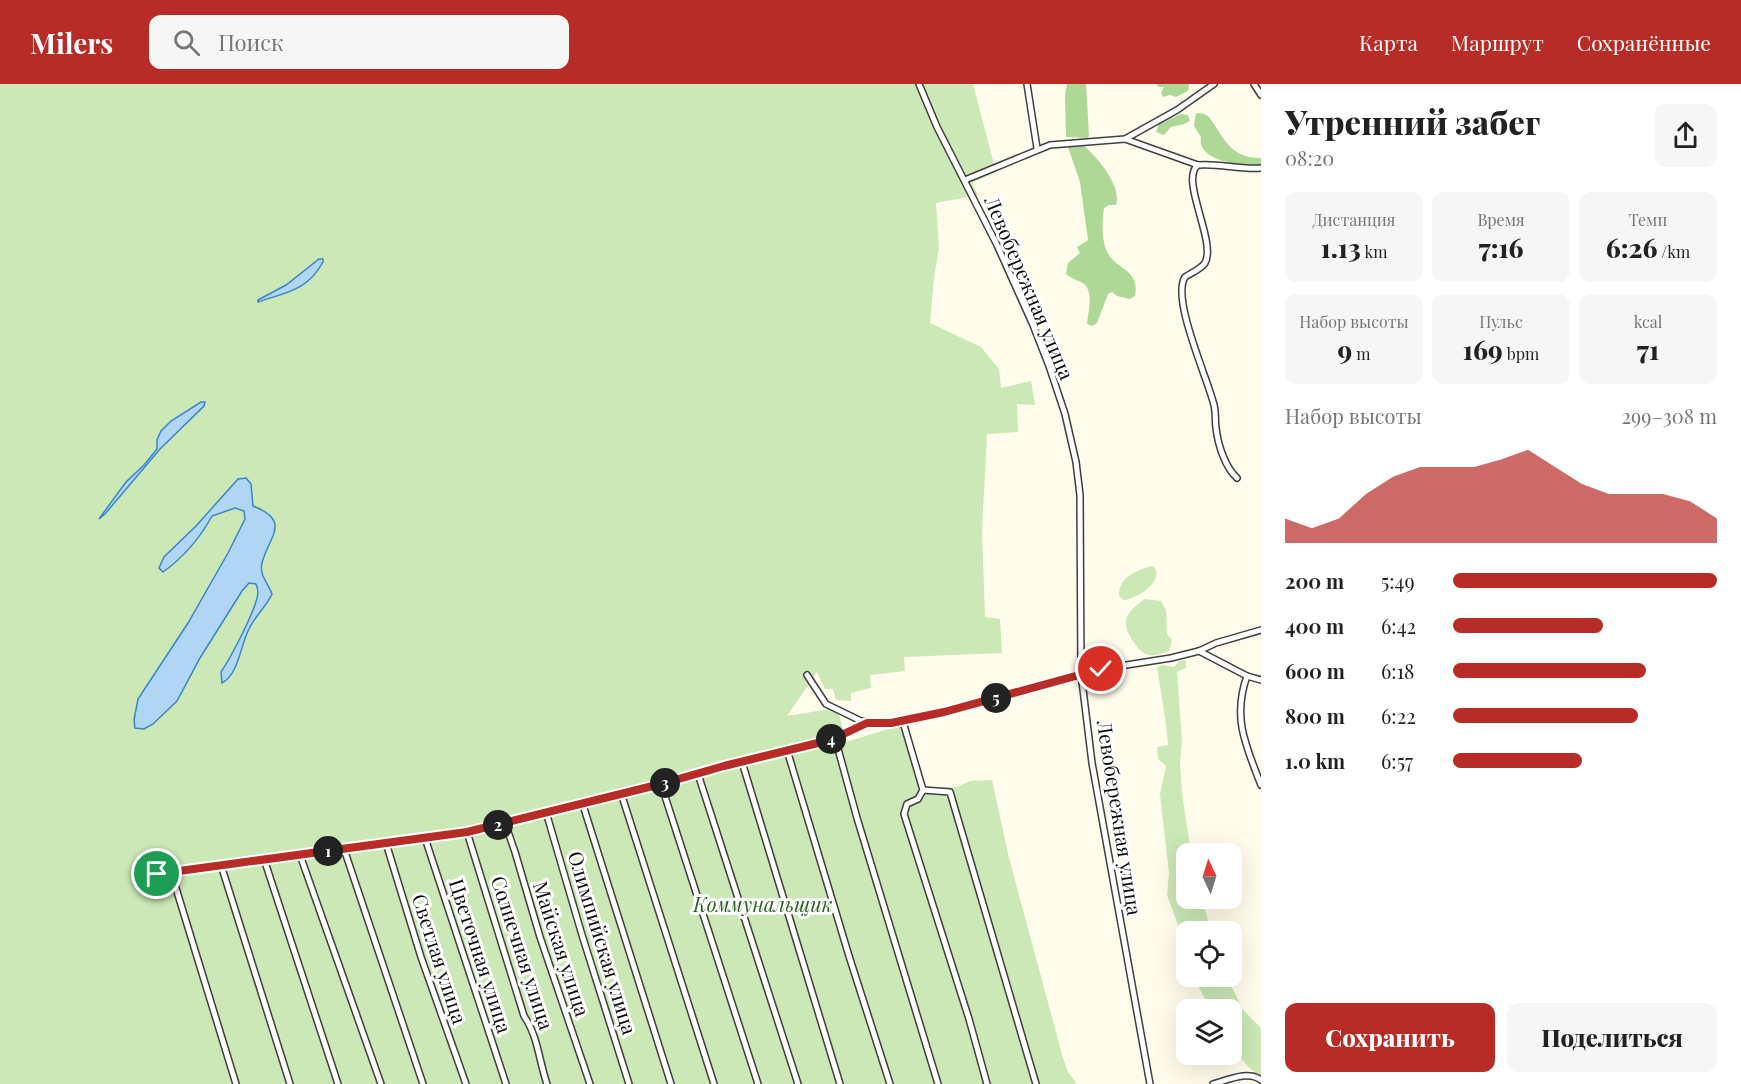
<!DOCTYPE html>
<html lang="ru">
<meta charset="utf-8">
<style>
:root{--surface:#fff;--page:#f6f6f6;--text:#222;--muted:#767676;--accent:#b82c27}
body{margin:0;font-family:"Playfair Display",serif;background:var(--page);color:var(--text);height:100vh;display:flex;flex-direction:column;font-size:22px;white-space:nowrap}
*{box-sizing:border-box;margin:0}
p{font-size:20px;color:var(--muted)}
.icon{flex:none;width:33px;height:33px;fill:none;stroke:currentColor;stroke-width:2;stroke-linecap:round;stroke-linejoin:round}
.map{position:relative;flex:1;overflow:hidden}
.details{display:flex;flex-direction:column;background:var(--surface);width:480px}
.details>*{flex:none}
.needle{width:39px;rotate:356deg}
.fabs{position:absolute;left:1176px;top:759px;display:grid;gap:12px}
.fabs a{display:grid;place-items:center;width:66px;height:66px;border-radius:12px;background:var(--surface);box-shadow:0 6px 24px #0002;font-size:30px}
.pin{position:absolute;display:grid;place-items:center;width:51px;height:51px;color:#fff;margin:-26px;border:3px solid #fff;border-radius:50%;box-shadow:0 2px 6px #0007}
.km{position:absolute;width:30px;height:30px;margin:-15px;border-radius:50%;background:#222;color:#fff;font-size:16px;line-height:30px;text-align:center}
.round{display:grid;place-items:center;flex:none;width:63px;height:63px;border-radius:12px;background:var(--page)}
.headline{display:flex;align-items:center;justify-content:space-between;height:102px;padding:0 24px}
h1{font-size:33px;font-weight:800;line-height:45px}
.figures{display:grid;grid-template-columns:repeat(3,1fr);gap:9px;height:102px;padding:6px 24px}
.figures div{display:grid;align-content:center;border-radius:12px;background:var(--page);text-align:center}
.figures b{font-size:26px;font-weight:800}
.figures small{font-size:16px;font-weight:400}
.figures p{font-size:16px}
.chart{height:168px;padding:12px 24px}
.chart p{display:flex;justify-content:space-between}
.chart svg{width:100%;height:108px;margin-top:6px;fill:var(--accent);opacity:.7}
.button{display:flex;gap:12px;margin-top:auto;padding:12px 24px}
.button a{flex:1;height:69px;border-radius:12px;background:var(--accent);color:#fff;font-size:24px;font-weight:800;line-height:69px;text-align:center}
.button a+a{background:var(--page);color:var(--text)}
ul{padding:0 24px;list-style:none;font-size:20px}
li{display:grid;grid-template-columns:96px 72px 1fr;align-items:center;height:45px}
li i{height:15px;border-radius:8px;background:var(--accent)}
header{display:flex;align-items:center;gap:36px;box-sizing:border-box;height:84px;padding:0 30px;background:var(--accent);color:#fff}
header strong{font-size:28px}
nav{display:flex;gap:33px;margin-inline-start:auto;font-size:21px}
.search{width:420px;height:54px;background:var(--page);display:flex;align-items:center;gap:15px;box-sizing:border-box;padding:0 21px;border-radius:12px;color:var(--muted);font-size:22px}
main{display:flex;flex:1;min-height:0}
.map>svg:first-child{display:block}
</style>
<header>
<strong>Milers</strong>
<div class="search"><svg class="icon" aria-label="search" viewBox="0 0 24 24"><circle cx="10" cy="10" r="6"/><path d="M15 15l6 6"/></svg>Поиск</div>
<nav><a>Карта</a><a>Маршрут</a><a>Сохранённые</a></nav>
</header>
<main>
<div class="map">
<svg width="1261" height="1000" viewBox="0 0 1261 1000">
<rect width="100%" height="100%" fill="#fffceb"/>
<g fill="#cce8b6">
<path d="M0,0H973L996,88L972,99L978,111L936,119L939,164L934,194L930,239L981,263L999,285L1001,304L1031,297L1035,321L1017,320L1018,348L987,350L982,447L985,533L1000,535L1002,569L904,573L905,587L870,591L871,604L851,609V617L836,616L833,605H825L817,588L787,632L830,625L839,630L846,658L901,641L919,704L957,703L970,697L992,696L1009,774L1063,974L1068,988L1077,1000H0Z"/>
<path d="M1151,482L1154,483C1165,498 1136,515 1124,516L1119,512C1119,492 1136,487 1151,482Z"/>
<path d="M1145,515L1161,517L1166,526L1167,550L1172,556L1169,567C1151,574 1144,574 1133,557C1120,537 1125,529 1145,515Z"/>
<path d="M1186,576V584L1177,588L1182,656L1180,678L1182,709L1191,769L1186,770V814L1202,815L1211,847L1186,848V880L1178,841L1167,811L1169,789L1160,710L1166,682L1158,675L1157,663L1168,661C1166,634 1161,609 1157,583L1162,581L1174,583L1179,577Z"/>
<path d="M1193,893H1227L1243,926L1261,944V992C1234,976 1232,955 1232,926L1214,925L1207,918Z"/>
</g>
<g fill="#aed896">
<path d="M1067,0H1086L1089,51L1088,54L1066,53L1065,11Z"/>
<path d="M1156,0H1188L1189,1L1188,7L1176,13L1170,11L1163,13L1161,9L1164,3H1159Z"/>
<path d="M1196,29L1204,30L1209,33C1225,55 1230,74 1261,74V82C1245,82 1196,78 1201,53L1194,42Z"/>
<path d="M1181,30L1188,31L1190,37L1184,40L1171,43L1164,51L1156,48L1159,40Z"/>
<path d="M1082,60C1097,73 1122,101 1116,121H1109L1104,124C1102,138 1101,159 1109,171C1118,186 1140,186 1135,212L1130,215L1117,212L1112,208L1108,210L1097,239L1092,242L1087,240C1088,229 1094,208 1084,200C1078,196 1072,195 1066,190L1068,179L1080,169L1077,163L1088,156L1080,98L1068,63Z"/>
</g>
<g fill="#b1d6f5" stroke="#3a85ca" stroke-width="1.5">
<path d="M319,175H323V178C307,207 287,208 258,218V216L286,201Z"/>
<path d="M201,318H205L204,322L160,365L105,430L99,435L126,398L144,381L157,365V356L161,347L171,337Z"/>
<path d="M246,394L251,400L253,422C292,437 269,452 262,479C259,491 268,499 272,510C266,523 255,532 249,545C240,562 239,590 222,599L221,588C231,573 256,526 258,509C258,505 257,503 256,500L249,499L242,507L200,574L177,617L153,640L144,645L135,644L134,636L138,615L188,539L228,469L245,435L244,427L235,424L212,432C200,454 184,473 163,488L159,484L164,473L196,442L238,395Z"/>
</g>
<g fill="none" stroke-linecap="round" stroke-linejoin="round">
<defs>
<g id="minor">
<path d="M919,0L937,43L997,161L1033,241L1049,282L1065,330L1076,378L1080,411L1081,589L1092,679L1150,1000"/>
<path d="M1027,0L1037,64"/>
<path d="M1254,0L1261,11"/>
<path d="M1125,55L1198,81C1219,79 1240,86 1261,84"/>
<path d="M1198,81C1179,95 1217,158 1205,179C1201,185 1191,189 1185,193C1171,215 1208,295 1214,321C1216,329 1215,337 1216,344C1218,361 1225,383 1237,394"/>
<path d="M965,96L1050,61L1125,55L1177,26L1214,0"/>
<path d="M1199,567L1247,592L1261,596"/>
<path d="M807,591L826,620L861,637L876,640L903,638L944,628L1101,585L1171,574L1199,567L1216,559L1261,546"/>
<path d="M1247,592C1232,634 1246,662 1261,701"/>
<path d="M903,638L923,706L918,715L907,720L904,730L969,935L987,1000"/>
<path d="M835,654L857,734L938,1000"/>
<path d="M787,666L849,872L890,1000"/>
<path d="M742,678L840,1000"/>
<path d="M698,690L798,1000"/>
<path d="M661,700L758,1000"/>
<path d="M923,706L950,708L1036,1000"/>
<path d="M621,709L714,1000"/>
<path d="M582,718L671,1000"/>
<path d="M546,728L582,851L629,1000"/>
<path d="M505,739L515,768L540,853L590,1000"/>
<path d="M467,748L524,932C538,952 539,977 547,1000"/>
<path d="M425,754L506,1000"/>
<path d="M386,759L421,873L466,1000"/>
<path d="M344,765L423,1000"/>
<path d="M300,771L381,1000"/>
<path d="M264,775L338,1000"/>
<path d="M221,781L290,1000"/>
<path d="M171,788L236,1000"/>
<path d="M157,790L467,748L661,700L817,659L835,654L867,639"/>
<path d="M1213,1000C1228,996 1248,986 1261,996"/>
</g>
</defs>
<use href="#minor" stroke="#3f3f3f" stroke-width="8"/>
<use href="#minor" stroke="#fff" stroke-width="5"/>
</g>
<g fill="none" stroke-linecap="round" stroke-linejoin="round">
<defs>
<path id="route" d="M157,790L467,748L661,700L724,682L818,659L835,654L867,639H891L944,628L1101,585"/>
</defs>
<use href="#route" stroke="#fff" stroke-width="12"/>
<use href="#route" stroke="#b82c27" stroke-width="8"/>
</g>
<g text-anchor="middle" stroke-width="6" stroke-linejoin="round" paint-order="stroke">
<g font-size="20" fill="#0c0c0c" stroke="#fff">
<text transform="translate(1029 204) rotate(67)" y="7">Левобережная улица</text>
<text transform="translate(1119 734) rotate(81)" y="7">Левобережная улица</text>
<text transform="translate(602 859) rotate(73)" y="7">Олимпийская улица</text>
<text transform="translate(561 865) rotate(72)" y="7">Майская улица</text>
<text transform="translate(522 869) rotate(72)" y="7">Солнечная улица</text>
<text transform="translate(480 872) rotate(72)" y="7">Цветочная улица</text>
<text transform="translate(439 875) rotate(72)" y="7">Светлая улица</text>
</g>
<g font-size="20" font-style="italic" fill="#27621e" stroke="#fff">
<text x="763" y="828">Коммунальщик</text>
</g>
</g>
</svg>
<div class="fabs">
<a><svg class="needle" viewBox="-14 -14 28 28"><path d="M0-13l5 13h-10z" fill="#e53935"/><path d="M0 13l5-13h-10z" fill="#767676"/></svg></a>
<a><svg class="icon" aria-label="locate" viewBox="0 0 24 24"><circle cx="12" cy="12" r="6"/><path d="M12 2v4M12 18v4M2 12h4M18 12h4"/></svg></a>
<a><svg class="icon" aria-label="layers" viewBox="0 0 24 24"><path d="M12 4l9 5-9 5-9-5zM3 14l9 5 9-5"/></svg></a>
</div>
<div class="pin" style="left:157px;top:790px;background:#1e9e55"><svg class="icon" aria-label="arrive" viewBox="0 0 24 24"><path d="M6 21V4h12l-3 4 3 4H6"/></svg></div>
<div class="pin" style="left:1101px;top:585px;background:#d93025"><svg class="icon" aria-label="check" viewBox="0 0 24 24"><path d="M5 12l5 5 9-10"/></svg></div>
<b class="km" style="left:328px;top:767px">1</b>
<b class="km" style="left:498px;top:741px">2</b>
<b class="km" style="left:665px;top:699px">3</b>
<b class="km" style="left:831px;top:655px">4</b>
<b class="km" style="left:996px;top:614px">5</b>
</div>
<section class="details">
<div class="headline"><div><h1>Утренний забег</h1><p>08:20</p></div><a class="round"><svg class="icon" aria-label="share" viewBox="0 0 24 24"><path d="M12 15V3M7 8l5-5 5 5M5 13v7h14v-7"/></svg></a></div>
<div class="figures">
<div><p>Дистанция</p><b>1.13<small> km</small></b></div>
<div><p>Время</p><b>7:16</b></div>
<div><p>Темп</p><b>6:26<small> /km</small></b></div>
</div>
<div class="figures">
<div><p>Набор высоты</p><b>9<small> m</small></b></div>
<div><p>Пульс</p><b>169<small> bpm</small></b></div>
<div><p>kcal</p><b>71</b></div>
</div>
<div class="chart"><p><span>Набор высоты</span>299–308 m</p>
<svg viewBox="0 0 160 44" preserveAspectRatio="none"><path d="M0 44V34L10 38L20 34L30 24L40 17L50 13L60 13L70 13L80 10L90 6L100 13L110 20L120 24L130 24L140 24L150 27L160 34V44z"/></svg>
</div>
<ul>
<li><b>200 m</b>5:49<i style="width:100%"></i></li>
<li><b>400 m</b>6:42<i style="width:57%"></i></li>
<li><b>600 m</b>6:18<i style="width:73%"></i></li>
<li><b>800 m</b>6:22<i style="width:70%"></i></li>
<li><b>1.0 km</b>6:57<i style="width:49%"></i></li>
</ul>
<div class="button"><a>Сохранить</a><a>Поделиться</a></div>
</section>
</main>
